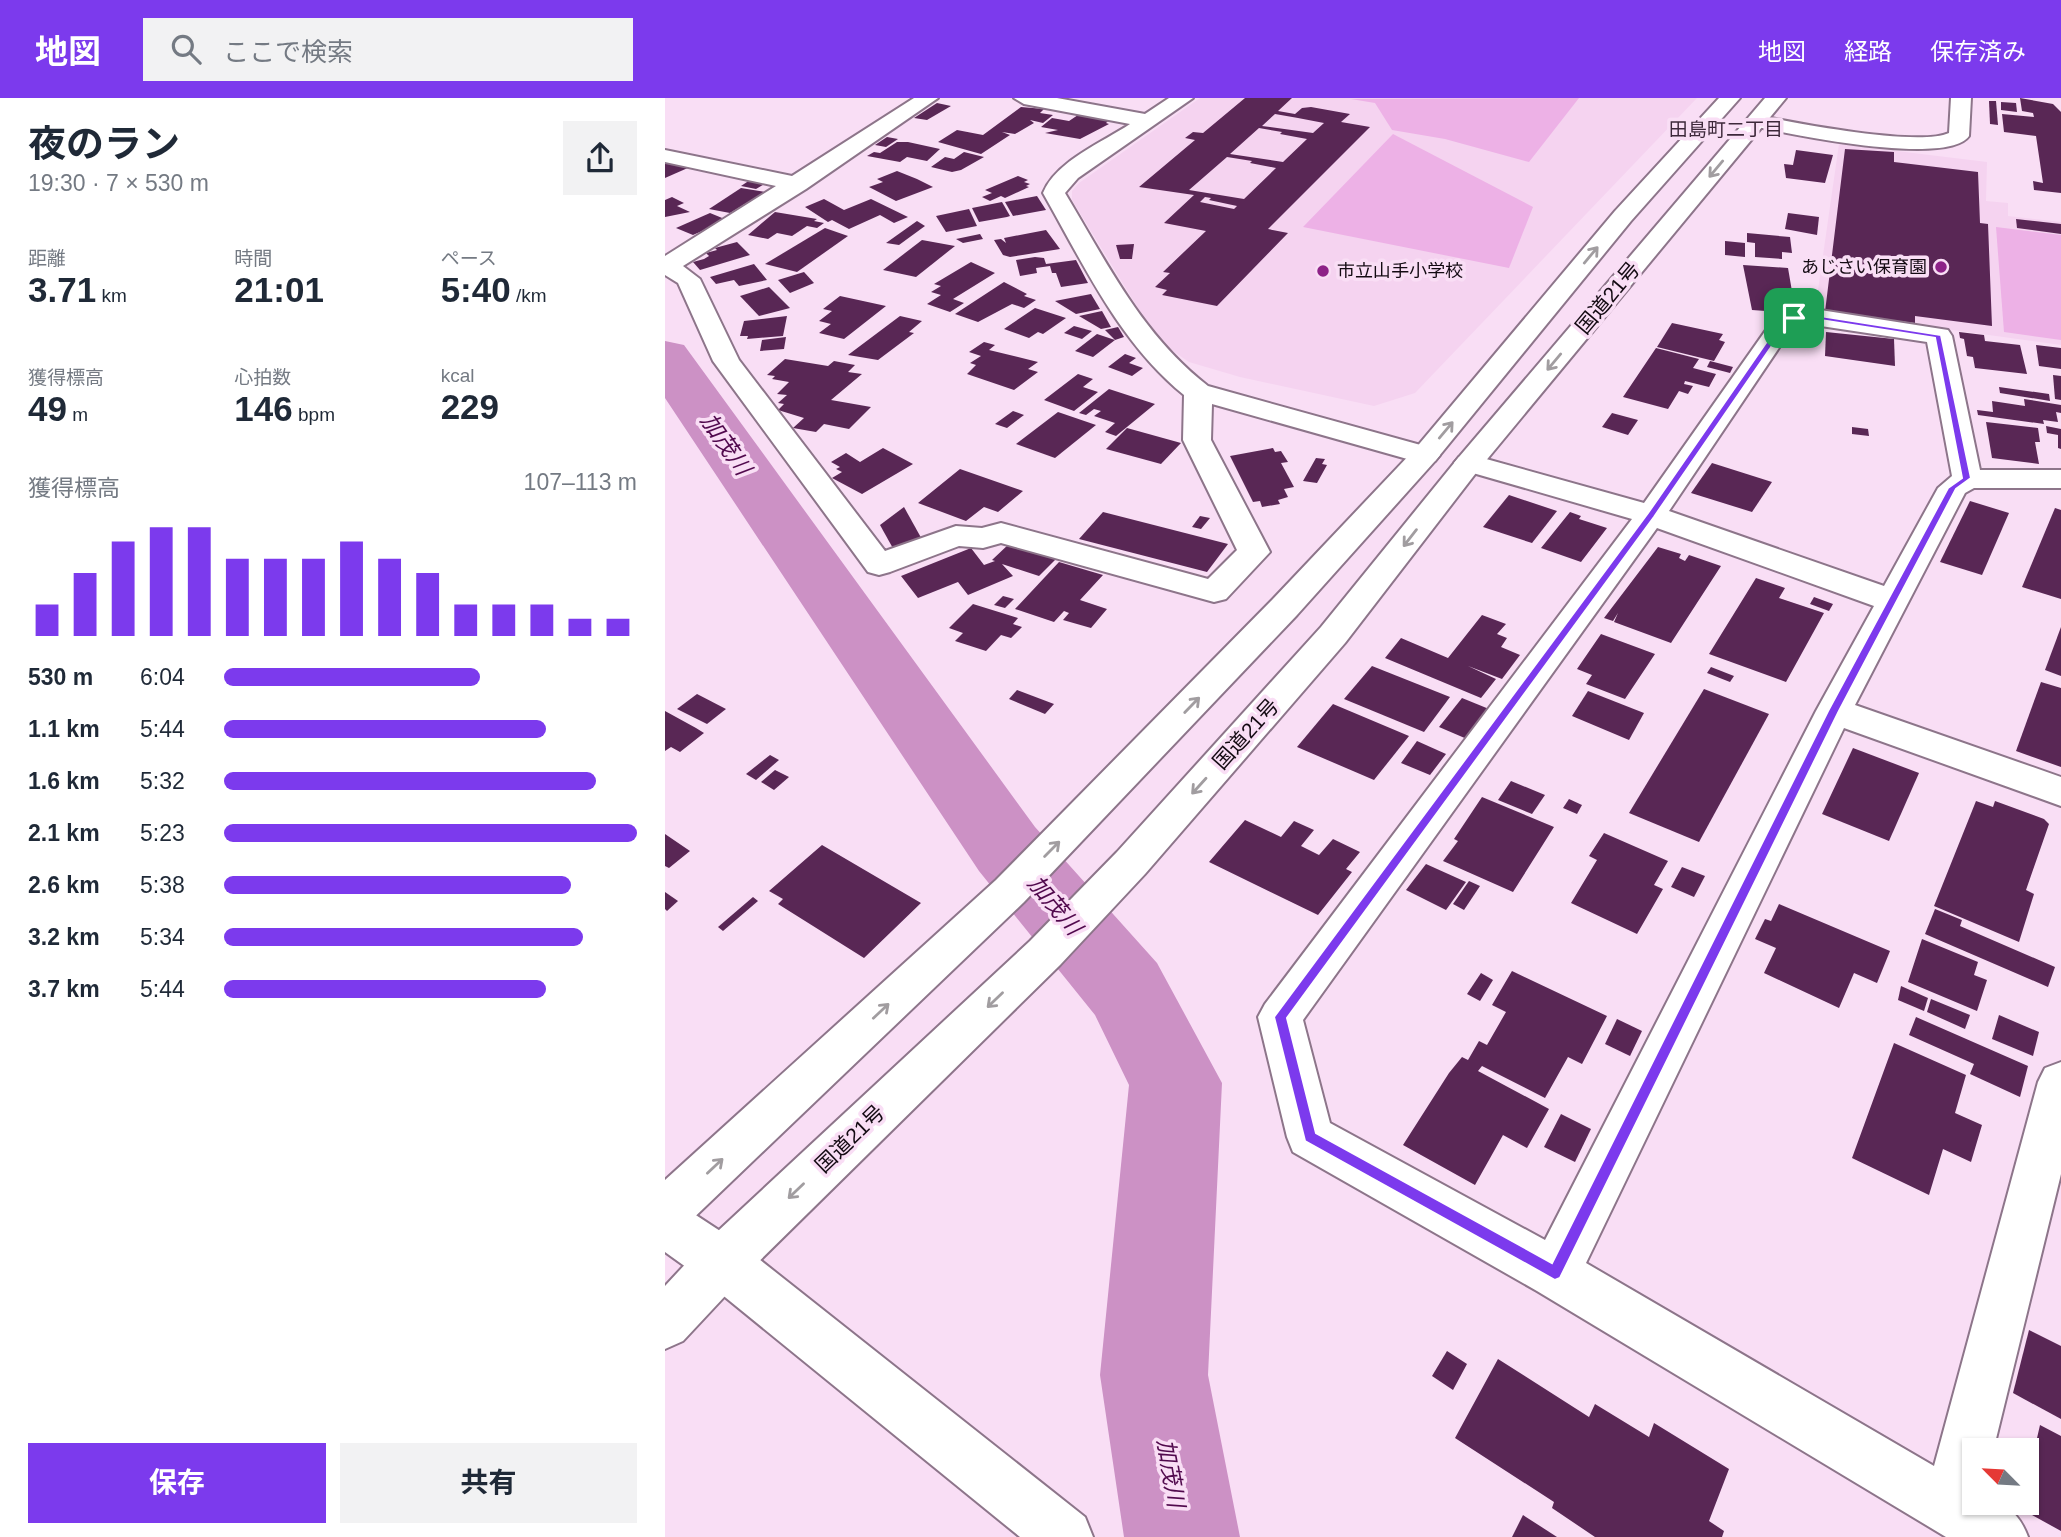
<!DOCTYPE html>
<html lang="ja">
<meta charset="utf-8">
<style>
:root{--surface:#fff;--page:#f2f2f3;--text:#1f2937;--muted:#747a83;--accent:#7c3aed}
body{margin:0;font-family:Arial,"Noto Sans JP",sans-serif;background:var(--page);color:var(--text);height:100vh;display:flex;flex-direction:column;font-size:26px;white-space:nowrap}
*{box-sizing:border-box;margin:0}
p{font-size:23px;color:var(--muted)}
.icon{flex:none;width:38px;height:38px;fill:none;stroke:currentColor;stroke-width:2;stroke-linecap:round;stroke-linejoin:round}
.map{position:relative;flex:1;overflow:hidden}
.side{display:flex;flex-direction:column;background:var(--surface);width:665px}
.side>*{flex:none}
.needle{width:46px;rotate:294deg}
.buttons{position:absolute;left:1297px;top:1340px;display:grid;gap:14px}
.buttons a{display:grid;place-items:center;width:77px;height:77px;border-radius:0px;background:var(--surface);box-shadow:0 2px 5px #0004;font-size:35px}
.pin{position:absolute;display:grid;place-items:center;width:60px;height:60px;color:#fff;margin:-30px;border-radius:14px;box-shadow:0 4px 10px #0006}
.round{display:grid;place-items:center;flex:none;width:74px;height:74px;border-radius:0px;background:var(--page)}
.headline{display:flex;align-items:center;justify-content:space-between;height:119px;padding:0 28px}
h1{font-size:38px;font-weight:700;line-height:52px}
.stats{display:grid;grid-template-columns:repeat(3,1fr);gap:10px;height:119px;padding:7px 28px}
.stats div{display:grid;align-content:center}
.stats b{font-size:35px;font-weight:700}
.stats small{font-size:19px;font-weight:400}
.stats p{font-size:19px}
.chart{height:196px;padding:14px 28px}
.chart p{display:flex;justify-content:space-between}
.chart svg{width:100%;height:126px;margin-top:7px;stroke:var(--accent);stroke-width:6}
.action{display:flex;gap:14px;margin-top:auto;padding:14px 28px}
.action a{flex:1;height:80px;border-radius:0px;background:var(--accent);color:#fff;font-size:28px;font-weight:700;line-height:80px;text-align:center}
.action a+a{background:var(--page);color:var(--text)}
ul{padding:0 28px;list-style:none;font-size:23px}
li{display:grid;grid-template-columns:112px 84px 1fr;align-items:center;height:52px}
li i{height:18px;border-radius:9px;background:var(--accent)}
header{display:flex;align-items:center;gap:42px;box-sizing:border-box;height:98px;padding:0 35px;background:var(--accent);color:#fff}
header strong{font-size:33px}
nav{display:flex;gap:38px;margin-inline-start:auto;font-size:24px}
.search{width:490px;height:63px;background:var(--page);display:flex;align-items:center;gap:18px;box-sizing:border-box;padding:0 24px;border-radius:0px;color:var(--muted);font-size:26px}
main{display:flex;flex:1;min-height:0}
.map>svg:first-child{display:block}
</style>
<header>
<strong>地図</strong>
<div class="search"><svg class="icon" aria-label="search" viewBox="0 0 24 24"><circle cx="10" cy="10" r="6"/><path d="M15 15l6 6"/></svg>ここで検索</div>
<nav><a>地図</a><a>経路</a><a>保存済み</a></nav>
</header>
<main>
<section class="side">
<div class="headline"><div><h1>夜のラン</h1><p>19:30 · 7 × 530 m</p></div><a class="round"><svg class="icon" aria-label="share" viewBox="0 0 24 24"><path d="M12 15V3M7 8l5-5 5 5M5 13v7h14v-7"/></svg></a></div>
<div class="stats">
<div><p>距離</p><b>3.71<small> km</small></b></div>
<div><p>時間</p><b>21:01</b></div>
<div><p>ペース</p><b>5:40<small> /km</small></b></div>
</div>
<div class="stats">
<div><p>獲得標高</p><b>49<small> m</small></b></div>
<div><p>心拍数</p><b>146<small> bpm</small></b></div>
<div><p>kcal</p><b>229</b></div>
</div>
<div class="chart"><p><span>獲得標高</span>107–113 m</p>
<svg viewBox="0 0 160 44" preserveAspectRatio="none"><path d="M5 44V33M15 44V22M25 44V11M35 44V6M45 44V6M55 44V17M65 44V17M75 44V17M85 44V11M95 44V17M105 44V22M115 44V33M125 44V33M135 44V33M145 44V38M155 44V38"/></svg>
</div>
<ul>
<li><b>530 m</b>6:04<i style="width:62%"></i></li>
<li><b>1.1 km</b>5:44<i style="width:78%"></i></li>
<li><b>1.6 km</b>5:32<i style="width:90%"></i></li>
<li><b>2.1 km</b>5:23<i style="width:100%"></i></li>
<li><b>2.6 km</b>5:38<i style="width:84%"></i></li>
<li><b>3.2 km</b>5:34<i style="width:87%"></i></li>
<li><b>3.7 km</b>5:44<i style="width:78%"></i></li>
</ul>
<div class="action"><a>保存</a><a>共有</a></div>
</section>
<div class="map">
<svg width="1396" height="1439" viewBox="0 0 1396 1439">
<rect width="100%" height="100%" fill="#f9def5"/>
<g fill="#f5d3f0">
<path d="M535,0H1032L750,295L709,308L575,279L524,264L493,243L407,102V93L414,85Z"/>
<path d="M1174,46L1322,64L1321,103L1343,105V118L1396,124V247L1150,213Z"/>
</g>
<g fill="#edb1e6">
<path d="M914,0L864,64L780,41L727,32L710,5L686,1Z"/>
<path d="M728,36L868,109L844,170L638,129Z"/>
<path d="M1331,129L1396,137V242L1339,234Z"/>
</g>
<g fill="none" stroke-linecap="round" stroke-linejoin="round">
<path fill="#cc91c5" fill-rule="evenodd" d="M0,243L19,247L370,729L492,865L557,985L543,1277L575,1439H459L435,1277L464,987L430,917L314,773L0,300Z"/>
</g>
<g fill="#592755" fill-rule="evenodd">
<path d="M580,0H627L613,13L630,16L637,10L646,9L685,16L676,24L705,29L603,131L623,135L552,208L497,197L502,192L490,189L505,175L498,174L541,133L499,125L529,97L474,89L530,42L520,40L528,34L538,35ZM610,16L633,20L659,25L648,35L597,28ZM594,30L617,34L615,36L642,41L618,64L565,56ZM562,59L587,63L585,65L611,70L579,101L524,92ZM540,99L546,100L544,102L572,108L569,111L535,104Z"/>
<path d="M1355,0L1388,6L1396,14V95L1369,92L1368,83L1378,85L1371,38L1339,34L1337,16L1369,19L1368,15L1357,13Z"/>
<path d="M1324,3H1331L1333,27L1325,26Z"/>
<path d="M1336,4L1351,5L1352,14L1336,12Z"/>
<path d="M272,5L286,8L262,22L249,20Z"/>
<path d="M356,9L379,11L375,15L388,17L378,25L365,22L369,25L350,36L337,34L345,37L316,56L273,44L292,32L318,37Z"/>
<path d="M413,17L444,22L441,25L444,26L415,41L380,35L393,32L376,29L387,20L404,23Z"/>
<path d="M222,39L233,41L221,49L210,47Z"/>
<path d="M232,44H243L275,51L262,63L242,59L235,64L202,58L209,54L215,55Z"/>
<path d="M1180,51L1229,54V64L1313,74L1315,125L1323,126L1327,228L1250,218V225L1160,214Z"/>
<path d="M1131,52L1168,57L1160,85L1121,80L1119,66L1128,67Z"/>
<path d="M299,54L319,59L296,72L287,74L266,69L280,59L289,61Z"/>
<path d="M0,63L25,69L0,80Z"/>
<path d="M232,73L252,81L268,89L231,103L204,89L218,84L212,81Z"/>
<path d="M353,78L363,82L359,84L365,86L361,88L364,89L340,100L336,98L325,103L317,99L327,95L320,92Z"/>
<path d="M85,82L101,85L91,91L76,88Z"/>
<path d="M76,90L100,94L65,115L44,111Z"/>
<path d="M372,98L381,112L348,118L340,104Z"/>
<path d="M7,99L19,105L12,108L25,114L0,119V102Z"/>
<path d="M159,101L179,112L206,101L243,119L229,125L215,117L184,131L167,122L163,124L140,109Z"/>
<path d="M337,104L345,118L342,119L314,124L307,110Z"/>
<path d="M304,111L312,128L281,134L271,118Z"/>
<path d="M110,114L152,121L149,123L159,125L152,130L142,128L127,138L112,135L103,141L83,137Z"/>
<path d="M45,115L62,122L28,137L11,130Z"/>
<path d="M1123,115L1154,119L1152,137L1120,131Z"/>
<path d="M1351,121L1396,126V136L1352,130Z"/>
<path d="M252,123L260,128L234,147L221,145Z"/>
<path d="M160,130L183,138L132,174L100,166Z"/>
<path d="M381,132L395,151L345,159L338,157L329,142L336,141L341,145L339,140Z"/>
<path d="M1082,135L1125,139L1127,155L1117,154V161L1090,159V145L1082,144Z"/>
<path d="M315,136L318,141L298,145L291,141Z"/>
<path d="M257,142L290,148L251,179L218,172Z"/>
<path d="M1060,143L1080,145V159L1060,157Z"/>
<path d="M72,144L85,157L35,172L28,164L39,161L44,158L41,155L52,152L50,150Z"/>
<path d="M469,146L467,161H455L451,147Z"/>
<path d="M370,159L379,160L381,166L411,162L423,185L396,189L391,175H387L385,168L371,170L372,175L355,178L351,162Z"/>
<path d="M306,164L330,175L288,201L299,205L285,214L262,206L276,197L266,194L276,188L269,186Z"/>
<path d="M89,166L102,182L74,188L69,182L51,186L45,179Z"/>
<path d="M1078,167L1123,170L1129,205H1126L1127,215L1087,212Z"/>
<path d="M139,174L149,185L125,195L113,182Z"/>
<path d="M339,184L362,196L359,198L371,202L359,210L347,206L313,224L290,216Z"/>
<path d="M104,189L125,210L94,218L75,198Z"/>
<path d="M426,196L435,211L411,216L390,203Z"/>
<path d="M175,198L221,208L179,241L154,235L166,226L154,223L167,213L158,211Z"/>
<path d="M370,210L401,220L378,236L373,234L364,240L339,231Z"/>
<path d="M437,213L446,229L436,231L414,218Z"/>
<path d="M122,218L118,238L82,241L83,238H75L79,223Z"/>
<path d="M235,218L257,223L244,234L249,235L213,262L183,257Z"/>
<path d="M1007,225L1058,236L1054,242L1060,244L1049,263L992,249Z"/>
<path d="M409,228L427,233L417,241L399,235Z"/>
<path d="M453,229L459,239L450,242L440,232Z"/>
<path d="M1161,234L1229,241L1230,268L1160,258Z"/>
<path d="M1294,234L1319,237L1320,243L1355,247L1362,276L1310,270L1308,259L1302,258L1299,241L1295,240Z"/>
<path d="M432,236L450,242L428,259L410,253Z"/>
<path d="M121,239L119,251L95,253L97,242Z"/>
<path d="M319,244L330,247L324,252L373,264L363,271L373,274L349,292L302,276L311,267L305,265L316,258L304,254Z"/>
<path d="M1371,247L1396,250V271L1374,268Z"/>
<path d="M991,250L1034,261L1028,270L1051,276L1044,289L1020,283L1019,286L1028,288L1023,296L1014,293L1003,311L958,299Z"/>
<path d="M460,256L471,260L464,265L478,270L467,278L443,269Z"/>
<path d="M120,261L163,268L169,263L190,267L183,274L197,276L166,302L206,309L184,331L159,326L151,334L128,330L139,320L113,312L119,306L113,305L122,297L112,296L124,284L107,281L110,278L102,277Z"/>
<path d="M1045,263L1068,269L1065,275L1042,269Z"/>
<path d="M413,276L428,281L418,289L433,294L409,313L379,302Z"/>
<path d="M1388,277L1396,278V302L1390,301Z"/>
<path d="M1334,289L1384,296L1385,303L1335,295Z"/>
<path d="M444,291L490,306L451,338L440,334L450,325L429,318L436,313L429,311L421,317L414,315Z"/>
<path d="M1359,301L1396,307V315L1391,314L1393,324L1378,322L1379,326L1313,317L1312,312L1328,314L1327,303L1360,308Z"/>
<path d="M348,313L359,317L342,330L330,326Z"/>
<path d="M393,314L431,327L390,360L351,346Z"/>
<path d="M947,315L973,322L963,337L937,329Z"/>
<path d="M1321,324L1373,330L1375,344H1370L1374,366L1327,360Z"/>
<path d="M1381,328L1396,331V351L1393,350V337L1382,335Z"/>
<path d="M1187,329L1203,331L1204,338L1187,336Z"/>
<path d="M462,330L516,345L496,366L441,351Z"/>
<path d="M218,350L248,366L197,396L167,380L177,374L171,371L175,369L166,364L181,355L195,364Z"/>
<path d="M608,350L610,354L616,353L623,364L616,365L629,389L619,391L623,399L613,402L615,406L597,409L595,403L588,404L565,358Z"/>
<path d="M651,360L660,361L657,366L662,367L652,385L638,383Z"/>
<path d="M1047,365L1107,384L1087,414L1026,395Z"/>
<path d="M295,371L358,393L333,414L319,409L301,423L253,405Z"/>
<path d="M844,397L892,413L867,445L818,429Z"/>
<path d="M1305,403L1344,415L1317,477L1275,464Z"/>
<path d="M239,409L259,445L230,454L215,427Z"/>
<path d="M1390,410L1396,412V501L1357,489Z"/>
<path d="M438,414L563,446L542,474L414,441Z"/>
<path d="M905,414L916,418L914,421L942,430L916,464L876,450Z"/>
<path d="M535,418L545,420L536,431L527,429Z"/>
<path d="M345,445L392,460L374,478L337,466L348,478L303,497L293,484L253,500L236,478L306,450L319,467L330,463L327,462Z"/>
<path d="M993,449L1016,456L1014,460L1020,463L1024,457L1056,468L1006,545L949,524L953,515L948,523L939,520Z"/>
<path d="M394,464L438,477L415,502L442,511L426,530L398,522L404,515L399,513L389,524L350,511Z"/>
<path d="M1091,480L1120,490L1114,500L1159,515L1121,584L1044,556Z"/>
<path d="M338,498L349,501L340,510L329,507Z"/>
<path d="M1149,499L1168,506L1164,513L1145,506Z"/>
<path d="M308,506L353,520L348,526L357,529L346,540L336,537L321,553L290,543L298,535L284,530Z"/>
<path d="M817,517L841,526L832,536L842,540L836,549L855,557L837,581L803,568L831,581L816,600L720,560L736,540L783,560Z"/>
<path d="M1396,529V578L1380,572Z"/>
<path d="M936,536L990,556L960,601L921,586L927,577L912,571Z"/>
<path d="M707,568L785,599L759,634L679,601Z"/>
<path d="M1046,569L1069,578L1065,584L1042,575Z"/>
<path d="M1376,584L1396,590V669L1351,653Z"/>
<path d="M1039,591L1104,616L1034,744L964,715Z"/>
<path d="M352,592L389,606L380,616L344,601Z"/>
<path d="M923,593L979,615L964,642L907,618Z"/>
<path d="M32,596L61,611L42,626L12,611Z"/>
<path d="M797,600L824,611L802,641L774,629Z"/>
<path d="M668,606L744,638L709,682L632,649Z"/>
<path d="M0,613L31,630L39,635L15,654L6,649L0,653Z"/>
<path d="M752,643L781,656L765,677L736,665Z"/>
<path d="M1188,650L1254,675L1224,743L1157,716Z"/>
<path d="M105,657L114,662L91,682L81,676Z"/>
<path d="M110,672L124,679L109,692L96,684Z"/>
<path d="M846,683L880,697L867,716L833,702Z"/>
<path d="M817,699L889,729L848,794L778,763L793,743L789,741Z"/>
<path d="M904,701L917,707L912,716L898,710Z"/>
<path d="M1311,703L1328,709L1330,703L1379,721L1384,726L1361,792L1369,796L1354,844L1269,808Z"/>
<path d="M580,722L616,739L629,723L649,732L636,748L654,757L668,741L695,754L681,771L687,774L653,817L544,764Z"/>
<path d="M939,735L1003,763L989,787L998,791L972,836L906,805L932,762L924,758Z"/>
<path d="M0,736L25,753L4,770L0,768Z"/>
<path d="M157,747L256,805L199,860L113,806L118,801L104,793Z"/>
<path d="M761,766L801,784L781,812L741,792Z"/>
<path d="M1017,769L1040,778L1029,799L1006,789Z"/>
<path d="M804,783L815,788L799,812L788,806Z"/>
<path d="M0,794L13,803L2,813L0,811Z"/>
<path d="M88,799L93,803L58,833L53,829Z"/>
<path d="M1114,806L1225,853L1212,885L1189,875L1174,910L1099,875L1111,850L1090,841L1100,821L1106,823Z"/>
<path d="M1270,811L1297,822L1295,828L1390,869L1383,889L1260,836Z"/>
<path d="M1257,841L1313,864L1309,877L1322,882L1312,913L1243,884Z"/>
<path d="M847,873L942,918L917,966L903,959L880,1000L817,968L813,973L884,1011L862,1050L838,1037L810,1087L738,1047L784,975L797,959L803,962L814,943L822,947L841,914L827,907Z"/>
<path d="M816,875L828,882L815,903L802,896Z"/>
<path d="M1236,888L1263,900L1259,913L1233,902Z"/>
<path d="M1266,901L1305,917L1300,931L1262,914Z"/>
<path d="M1334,917L1374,934L1368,958L1327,941Z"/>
<path d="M1251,919L1363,968L1355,999L1305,976L1309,966L1244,937Z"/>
<path d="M952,921L977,933L965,958L940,946Z"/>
<path d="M1229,945L1301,977L1290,1015L1317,1027L1306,1064L1278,1051L1264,1097L1187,1060Z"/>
<path d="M896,1016L926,1031L910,1064L879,1049Z"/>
<path d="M1364,1232L1396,1248V1321L1348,1295Z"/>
<path d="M782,1253L802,1266L788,1292L767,1278Z"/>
<path d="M833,1261L924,1319L930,1306L984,1339L989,1325L1064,1371L1044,1423L1059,1433L1057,1439H930L887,1410L889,1404L790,1340Z"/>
<path d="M1375,1327L1396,1338V1433L1367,1417L1373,1391L1362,1384Z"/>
<path d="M858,1417L892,1439H847Z"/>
</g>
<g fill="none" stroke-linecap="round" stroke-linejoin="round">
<defs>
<g id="street">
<path d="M249,0H273L141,91L18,168L35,181L74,262L220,453L291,428L317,430L336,425L543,481L572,452L518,342L519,297C454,244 419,167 378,95C391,63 438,44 465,26L359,6L349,0H392L480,16L504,0H528L413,80L400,95C442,165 477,237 543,288L770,351L775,357L770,363L760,366L547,306L546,342L605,454L561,501L549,504L336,445L318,450L294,448L225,474L214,477L203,474L48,263L13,185L0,177V158L111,88L0,64V52L127,78Z"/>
<path d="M1286,0H1306L1304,38C1283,69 1121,36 1085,27L1082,23L1092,17C1129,25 1253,49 1284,35Z"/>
<path d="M1149,211L1283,232L1287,238L1315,372H1396V390H1309L1300,395L1190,607L1396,679V708L1179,630L921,1165L1269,1368L1373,984L1380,970L1396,964V1076L1328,1353H1309V1405C1339,1405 1352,1410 1363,1439H1281L872,1193L628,1054L622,1039L593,919L600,906L967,421L794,371L789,365L794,359L804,356L814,359L979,405L1108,222L1129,212ZM1135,227H1149L1262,244L1287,378L1273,390L1219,488L1004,413L1126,232ZM992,430L1209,508L1151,613L880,1142L665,1025L638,922Z"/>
</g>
<path id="secondary" d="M0,1101L17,1108L75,1146L420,1419L428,1439H355L39,1182L0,1154Z"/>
<g id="highway">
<path d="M1054,0H1075L966,123L770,363L632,517L359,804L17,1131L0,1138V1082L331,782L608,501L750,351L950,113Z"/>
<path d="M1100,0H1121L814,371L680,545L480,776L395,867L75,1182L18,1243L0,1251V1188L39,1146L365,843L452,754L656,529L794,359Z"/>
</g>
</defs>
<use href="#street" stroke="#8d758a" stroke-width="4"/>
<use href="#secondary" stroke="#8d758a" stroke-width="4"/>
<use href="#highway" stroke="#8d758a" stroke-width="4"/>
<use href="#street" fill="#fff" fill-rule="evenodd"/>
<use href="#secondary" fill="#fff" fill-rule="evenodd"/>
<use href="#highway" fill="#fff" fill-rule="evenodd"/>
</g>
<defs><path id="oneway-shaft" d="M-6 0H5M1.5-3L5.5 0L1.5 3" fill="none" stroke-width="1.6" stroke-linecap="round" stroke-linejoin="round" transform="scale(1.75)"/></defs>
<g stroke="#a19da0">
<use href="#oneway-shaft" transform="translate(1051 71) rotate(130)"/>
<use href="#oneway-shaft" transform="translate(926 157) rotate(-50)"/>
<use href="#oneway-shaft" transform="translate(889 264) rotate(130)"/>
<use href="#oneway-shaft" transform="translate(781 332) rotate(-50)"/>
<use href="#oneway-shaft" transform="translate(745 440) rotate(128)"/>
<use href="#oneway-shaft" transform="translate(527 607) rotate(-46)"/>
<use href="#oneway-shaft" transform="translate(534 688) rotate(132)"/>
<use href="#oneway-shaft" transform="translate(387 751) rotate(-45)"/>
<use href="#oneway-shaft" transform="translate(330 902) rotate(136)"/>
<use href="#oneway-shaft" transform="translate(216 913) rotate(-43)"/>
<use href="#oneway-shaft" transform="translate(50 1068) rotate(-43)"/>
<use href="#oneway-shaft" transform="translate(131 1093) rotate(136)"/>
</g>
<path fill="#7c3aed" stroke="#fff" stroke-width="2" fill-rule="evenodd" d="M1149,217L1276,237L1306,380L1291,391L1174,613L895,1180L890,1182L640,1043L609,919L983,415L1114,226L1126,219ZM1149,221L1270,240L1297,380L1283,390L1163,613L887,1165L651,1035L622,920L989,419L1120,229L1131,222Z"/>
<g fill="#8d2287" stroke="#f9def5" stroke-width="2.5">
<circle cx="1276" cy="169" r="7"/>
<circle cx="658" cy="173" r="7"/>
</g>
<g text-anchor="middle" stroke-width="7" stroke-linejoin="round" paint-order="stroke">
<g font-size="18" fill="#130a12" stroke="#f9def5" text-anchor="end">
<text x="1262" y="175">あじさい保育園</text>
<text x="672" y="179" text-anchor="start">市立山手小学校</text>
</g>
<g font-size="19" fill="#3d283a" stroke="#f9def5">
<text x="1061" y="38">田島町二丁目</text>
</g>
<g font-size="21" fill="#130a12" stroke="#f9def5">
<text transform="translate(943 200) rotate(-50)" y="7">国道21号</text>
<text transform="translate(581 636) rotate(-48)" y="7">国道21号</text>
<text transform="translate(185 1041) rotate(-44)" y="7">国道21号</text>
</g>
<g font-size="23" font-style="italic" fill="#51094d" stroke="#f9def5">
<text transform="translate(61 346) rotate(55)" y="8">加茂川</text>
<text transform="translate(390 807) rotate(50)" y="8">加茂川</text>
<text transform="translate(506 1375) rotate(80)" y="8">加茂川</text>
</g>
</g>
</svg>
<div class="buttons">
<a><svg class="needle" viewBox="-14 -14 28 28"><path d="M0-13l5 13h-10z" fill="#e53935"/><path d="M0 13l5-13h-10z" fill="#747a83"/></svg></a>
</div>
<div class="pin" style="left:1129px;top:220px;background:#1e9e55"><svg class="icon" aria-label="arrive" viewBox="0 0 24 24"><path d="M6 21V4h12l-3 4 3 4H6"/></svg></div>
</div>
</main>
